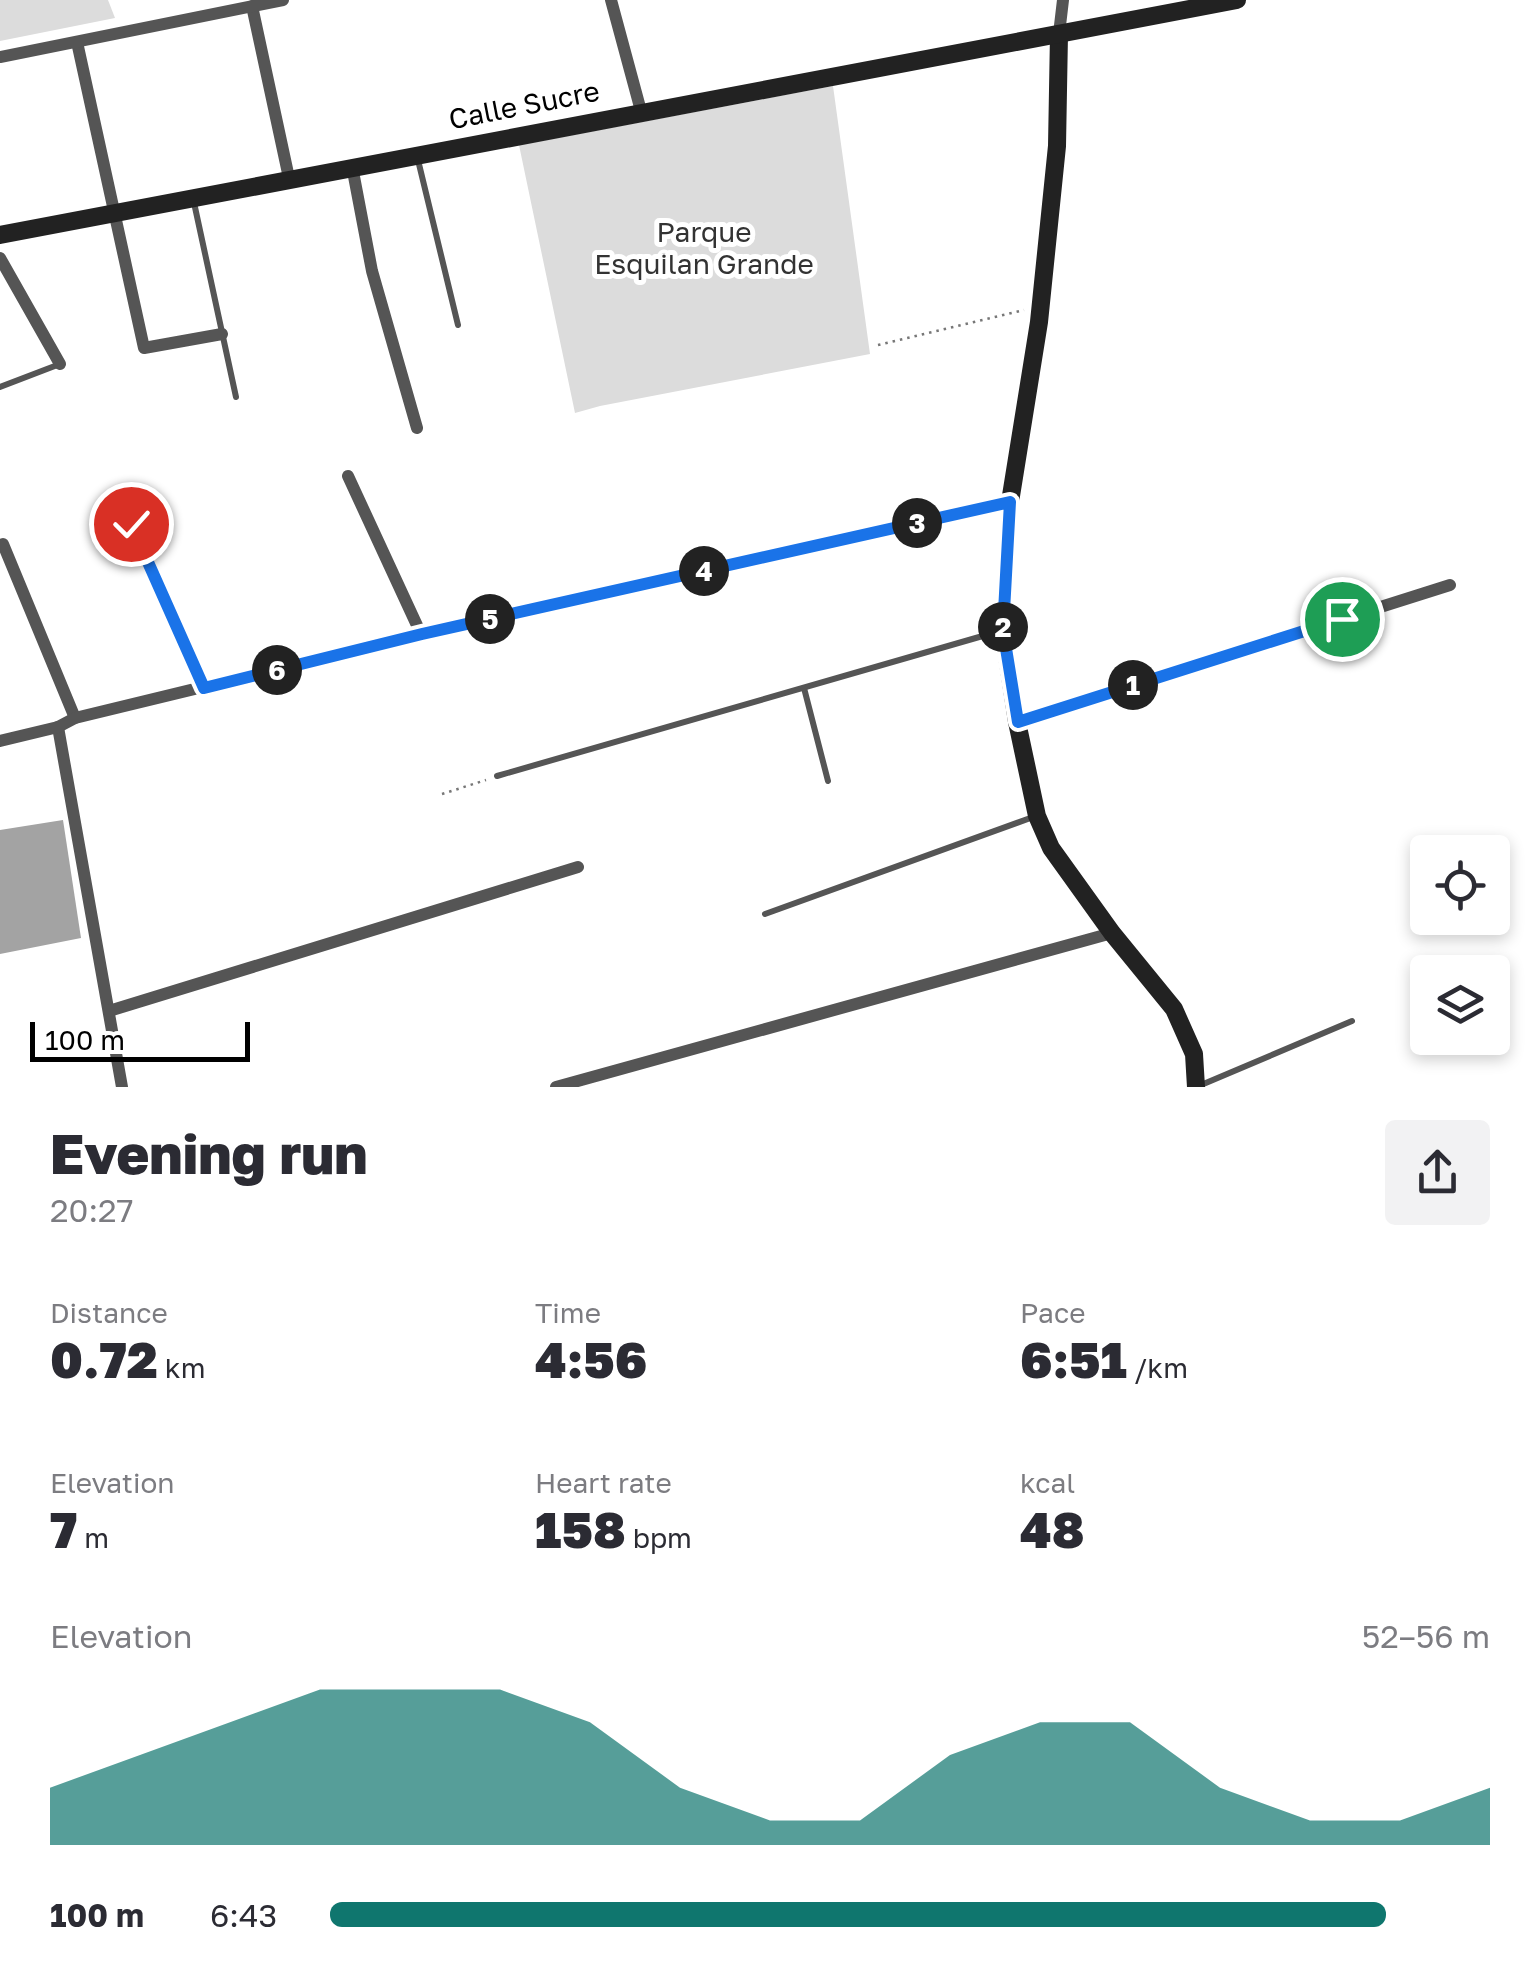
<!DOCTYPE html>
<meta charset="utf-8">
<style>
:root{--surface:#fff;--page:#f2f2f3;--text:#2b2b33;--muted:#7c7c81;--accent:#0f766e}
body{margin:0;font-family:"Golos Text",sans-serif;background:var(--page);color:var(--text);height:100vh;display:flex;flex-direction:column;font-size:38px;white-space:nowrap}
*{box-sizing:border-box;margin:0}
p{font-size:32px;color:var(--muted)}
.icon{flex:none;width:55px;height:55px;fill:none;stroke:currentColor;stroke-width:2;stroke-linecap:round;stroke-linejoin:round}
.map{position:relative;height:1087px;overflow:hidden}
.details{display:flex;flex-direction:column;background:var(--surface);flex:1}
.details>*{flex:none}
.tools{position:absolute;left:1410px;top:835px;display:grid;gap:20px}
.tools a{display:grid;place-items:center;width:100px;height:100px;border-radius:10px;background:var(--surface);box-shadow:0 5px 15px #0003;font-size:50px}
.scale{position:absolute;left:30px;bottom:25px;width:220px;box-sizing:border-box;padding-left:10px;border:5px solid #000;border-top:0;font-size:28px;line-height:35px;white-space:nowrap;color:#000;-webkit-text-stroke:8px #fff;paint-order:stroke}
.pin{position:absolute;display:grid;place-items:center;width:85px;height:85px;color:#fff;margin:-42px;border:5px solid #fff;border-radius:50%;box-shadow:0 2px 10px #0007}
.km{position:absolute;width:50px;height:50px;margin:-25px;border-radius:50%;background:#222;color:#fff;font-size:28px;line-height:50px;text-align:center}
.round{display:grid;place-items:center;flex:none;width:105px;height:105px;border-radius:10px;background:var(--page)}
.summary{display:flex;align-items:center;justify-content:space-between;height:170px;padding:0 50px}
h1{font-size:55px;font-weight:800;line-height:75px}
.metrics{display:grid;grid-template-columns:repeat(3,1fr);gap:15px;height:170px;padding:10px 50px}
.metrics div{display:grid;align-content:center}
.metrics b{font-size:50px;font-weight:800}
.metrics small{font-size:28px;font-weight:400}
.metrics p{font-size:28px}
.chart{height:280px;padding:20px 50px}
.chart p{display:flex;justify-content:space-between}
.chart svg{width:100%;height:180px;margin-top:10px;fill:var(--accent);opacity:.7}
ul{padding:0 50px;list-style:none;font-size:32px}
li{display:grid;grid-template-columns:160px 120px 1fr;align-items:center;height:75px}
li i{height:25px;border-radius:12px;background:var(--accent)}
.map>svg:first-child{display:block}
</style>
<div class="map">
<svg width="1540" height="1087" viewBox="0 0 1540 1087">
<rect width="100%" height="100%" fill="#fff"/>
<g fill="#dcdcdc">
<path d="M0,0H108L115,18L0,41Z"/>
<path d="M833,86L870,354L600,406L575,413L519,145Z"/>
</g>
<path fill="#a3a3a3" d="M63,820L81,938L0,954V830Z"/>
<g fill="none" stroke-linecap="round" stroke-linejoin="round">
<g stroke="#777" stroke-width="2.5" stroke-dasharray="2.5 5" stroke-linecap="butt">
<path d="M878,345L1024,310"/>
<path d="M131,523L198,673"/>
<path d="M442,794L486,780"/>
</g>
<g stroke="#555" stroke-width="6">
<path d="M418,160L458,325"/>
<path d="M193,198L236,397"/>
<path d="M0,387L60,364"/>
<path d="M804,688L828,781"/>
<path d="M497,776L1000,631"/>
<path d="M765,914L1036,816"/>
<path d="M1201,1085L1352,1021"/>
</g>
<g stroke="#555" stroke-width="12">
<path d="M611,0L641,111"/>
<path d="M252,6L289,178"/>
<path d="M1059,34L1063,0"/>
<path d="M77,42L144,348L222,334"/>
<path d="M0,57L283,0"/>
<path d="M352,166L372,271L417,428"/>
<path d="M0,258L60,364"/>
<path d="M348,476L421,634"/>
<path d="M3,544L75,718"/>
<path d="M1017,722L1450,585"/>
<path d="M58,727L122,1087"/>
<path d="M0,741L58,727L75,718L421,634L1010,502"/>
<path d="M109,1011L578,867"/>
<path d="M556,1087L1112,933"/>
</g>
<g stroke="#222" stroke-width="18">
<path d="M1059,34L1057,146L1039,322L1010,502L1003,630L1017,722L1037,816L1051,848L1112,933L1174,1009L1194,1054L1196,1087"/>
<path d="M0,235L1237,0"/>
</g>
</g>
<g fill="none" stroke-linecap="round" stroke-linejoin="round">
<defs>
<path id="route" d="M131,524L204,688L422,634L1010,502L1003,630L1018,722L1342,619"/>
</defs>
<use href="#route" stroke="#fff" stroke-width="20"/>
<use href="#route" stroke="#1a73e8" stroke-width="12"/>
</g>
<g text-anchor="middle" stroke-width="10" stroke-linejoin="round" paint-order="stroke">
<g font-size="28" fill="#000" stroke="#fff">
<text transform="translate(524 105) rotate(-11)" y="10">Calle Sucre</text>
</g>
<g font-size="28" fill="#333" stroke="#fff">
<text x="704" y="242">Parque<tspan x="704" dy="32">Esquilan Grande</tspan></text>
</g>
</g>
</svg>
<div class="tools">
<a><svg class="icon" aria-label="locate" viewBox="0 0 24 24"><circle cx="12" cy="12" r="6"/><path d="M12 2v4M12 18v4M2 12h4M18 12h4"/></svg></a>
<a><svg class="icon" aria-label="layers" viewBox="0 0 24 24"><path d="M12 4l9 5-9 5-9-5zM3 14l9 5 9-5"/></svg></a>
</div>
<div class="scale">100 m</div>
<div class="pin" style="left:1342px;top:619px;background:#1e9e55"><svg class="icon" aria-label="arrive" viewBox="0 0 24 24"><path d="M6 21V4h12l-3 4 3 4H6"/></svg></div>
<div class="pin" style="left:131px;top:524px;background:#d93025"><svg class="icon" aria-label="check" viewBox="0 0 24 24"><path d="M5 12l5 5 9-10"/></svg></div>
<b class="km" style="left:1133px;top:685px">1</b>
<b class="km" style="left:1003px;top:627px">2</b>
<b class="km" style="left:917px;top:523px">3</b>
<b class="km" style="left:704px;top:571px">4</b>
<b class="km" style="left:490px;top:619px">5</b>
<b class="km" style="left:277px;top:670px">6</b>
</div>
<section class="details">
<div class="summary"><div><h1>Evening run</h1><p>20:27</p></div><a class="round"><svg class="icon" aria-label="share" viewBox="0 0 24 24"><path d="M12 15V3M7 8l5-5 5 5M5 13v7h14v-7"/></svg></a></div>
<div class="metrics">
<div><p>Distance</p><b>0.72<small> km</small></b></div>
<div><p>Time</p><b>4:56</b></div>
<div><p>Pace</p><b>6:51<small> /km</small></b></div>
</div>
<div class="metrics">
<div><p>Elevation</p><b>7<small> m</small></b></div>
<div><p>Heart rate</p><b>158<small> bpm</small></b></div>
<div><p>kcal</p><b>48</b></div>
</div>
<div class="chart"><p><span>Elevation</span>52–56 m</p>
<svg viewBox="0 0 160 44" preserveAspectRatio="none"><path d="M0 44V30L10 22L20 14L30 6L40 6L50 6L60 14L70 30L80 38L90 38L100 22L110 14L120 14L130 30L140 38L150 38L160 30V44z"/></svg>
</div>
<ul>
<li><b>100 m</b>6:43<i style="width:91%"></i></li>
</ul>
</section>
